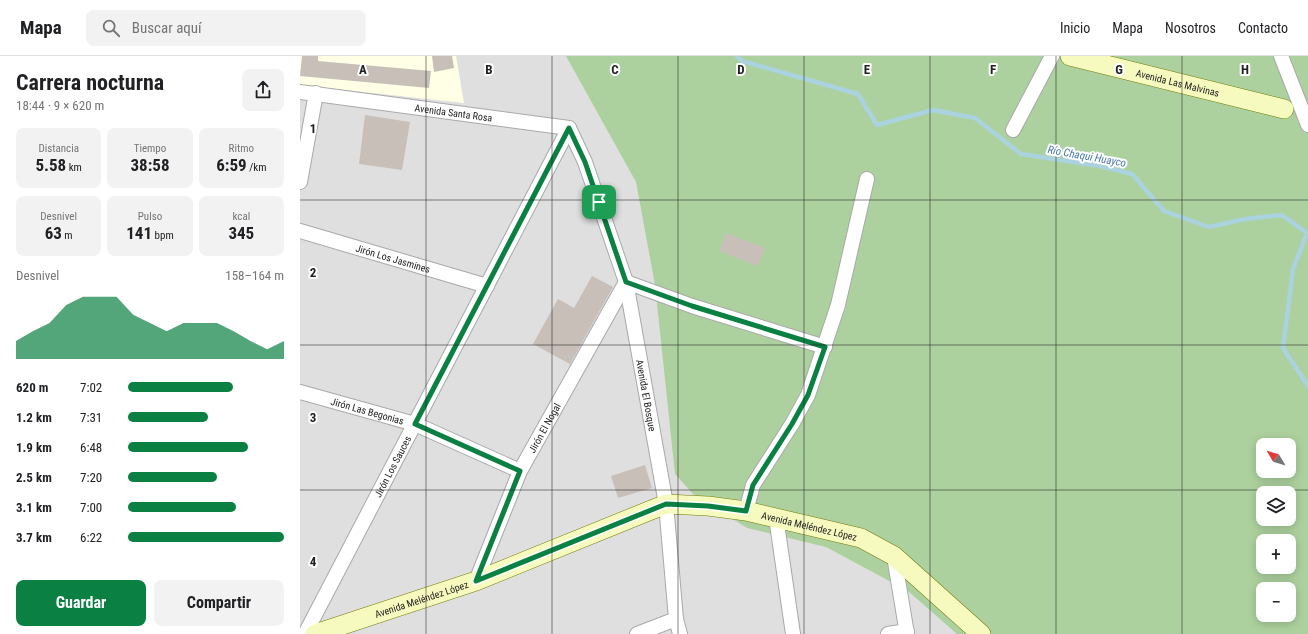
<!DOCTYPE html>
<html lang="es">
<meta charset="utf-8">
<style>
:root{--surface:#fff;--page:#f2f2f2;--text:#202124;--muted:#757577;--line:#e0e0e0;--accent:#0b8043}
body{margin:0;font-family:"Roboto Condensed",sans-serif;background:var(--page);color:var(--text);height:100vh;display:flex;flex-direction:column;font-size:15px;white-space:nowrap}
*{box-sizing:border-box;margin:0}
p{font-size:13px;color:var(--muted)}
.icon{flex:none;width:22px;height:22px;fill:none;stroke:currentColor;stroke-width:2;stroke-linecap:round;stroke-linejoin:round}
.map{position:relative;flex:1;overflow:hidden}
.sheet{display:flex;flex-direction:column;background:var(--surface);width:300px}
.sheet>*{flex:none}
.needle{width:26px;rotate:308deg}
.controls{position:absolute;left:956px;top:382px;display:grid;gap:8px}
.controls a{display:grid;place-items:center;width:40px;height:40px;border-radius:8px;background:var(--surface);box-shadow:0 2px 10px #0003;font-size:20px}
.pin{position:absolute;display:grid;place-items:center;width:34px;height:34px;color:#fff;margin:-17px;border-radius:8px;box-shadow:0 2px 6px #0006}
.round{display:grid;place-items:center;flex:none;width:42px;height:42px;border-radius:8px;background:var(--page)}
.head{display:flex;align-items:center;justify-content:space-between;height:68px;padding:0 16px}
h1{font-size:22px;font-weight:700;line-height:30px}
.figures{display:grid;grid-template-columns:repeat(3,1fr);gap:6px;height:68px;padding:4px 16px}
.figures div{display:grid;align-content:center;border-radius:8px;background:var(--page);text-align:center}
.figures b{font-size:17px;font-weight:700}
.figures small{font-size:11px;font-weight:400}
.figures p{font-size:11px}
.chart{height:112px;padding:8px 16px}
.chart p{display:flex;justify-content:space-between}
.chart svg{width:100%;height:72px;margin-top:4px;fill:var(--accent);opacity:.7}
.button{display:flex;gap:8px;margin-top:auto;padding:8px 16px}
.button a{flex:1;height:46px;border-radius:8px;background:var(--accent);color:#fff;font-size:16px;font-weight:700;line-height:46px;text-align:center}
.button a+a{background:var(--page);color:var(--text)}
ul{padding:0 16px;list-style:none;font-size:13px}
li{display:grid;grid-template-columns:64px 48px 1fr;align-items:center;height:30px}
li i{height:10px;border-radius:5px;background:var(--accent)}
header{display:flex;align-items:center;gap:24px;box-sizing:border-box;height:56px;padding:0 20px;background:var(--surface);border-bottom:1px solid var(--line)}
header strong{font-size:19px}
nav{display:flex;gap:22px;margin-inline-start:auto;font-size:14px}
.search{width:280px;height:36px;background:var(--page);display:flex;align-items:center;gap:10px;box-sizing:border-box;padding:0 14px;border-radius:8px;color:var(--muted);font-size:15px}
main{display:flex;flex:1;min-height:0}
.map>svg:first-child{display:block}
</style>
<header>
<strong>Mapa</strong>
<div class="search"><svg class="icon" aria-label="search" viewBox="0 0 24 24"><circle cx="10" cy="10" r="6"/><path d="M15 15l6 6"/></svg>Buscar aquí</div>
<nav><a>Inicio</a><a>Mapa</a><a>Nosotros</a><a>Contacto</a></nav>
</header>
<main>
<section class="sheet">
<div class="head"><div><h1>Carrera nocturna</h1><p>18:44 · 9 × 620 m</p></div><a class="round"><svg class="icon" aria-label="share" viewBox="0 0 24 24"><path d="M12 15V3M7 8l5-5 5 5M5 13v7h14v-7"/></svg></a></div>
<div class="figures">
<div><p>Distancia</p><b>5.58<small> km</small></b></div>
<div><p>Tiempo</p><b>38:58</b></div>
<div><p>Ritmo</p><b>6:59<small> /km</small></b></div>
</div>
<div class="figures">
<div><p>Desnivel</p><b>63<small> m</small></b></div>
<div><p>Pulso</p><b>141<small> bpm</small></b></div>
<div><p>kcal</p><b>345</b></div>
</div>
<div class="chart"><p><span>Desnivel</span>158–164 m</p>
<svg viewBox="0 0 160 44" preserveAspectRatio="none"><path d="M0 44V33L10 27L20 22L30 11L40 6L50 6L60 6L70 17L80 22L90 27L100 22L110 22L120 22L130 27L140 33L150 38L160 33V44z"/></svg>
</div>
<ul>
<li><b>620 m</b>7:02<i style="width:67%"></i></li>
<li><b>1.2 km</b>7:31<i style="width:51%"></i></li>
<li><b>1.9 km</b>6:48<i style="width:77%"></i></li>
<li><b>2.5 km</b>7:20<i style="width:57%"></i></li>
<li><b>3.1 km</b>7:00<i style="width:69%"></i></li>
<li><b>3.7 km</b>6:22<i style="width:100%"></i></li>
</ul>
<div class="button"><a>Guardar</a><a>Compartir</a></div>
</section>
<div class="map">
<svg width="1008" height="578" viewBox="0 0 1008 578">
<rect width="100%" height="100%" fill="#f2efe9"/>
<path fill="#e0dfdf" d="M0,0H1008L731,578H0Z"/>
<path fill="#ffffe5" d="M0,0H156L164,47L0,29Z"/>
<path fill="#add19e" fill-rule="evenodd" d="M266,0H1008V578H657L608,535L526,491L447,472L393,438L375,418L355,229L336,126ZM963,389H989V415H963ZM963,437H989V463H963ZM963,485H989V511H963ZM963,533H989V559H963Z"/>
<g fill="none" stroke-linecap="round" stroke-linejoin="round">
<path stroke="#aad3df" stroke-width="4.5" d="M437,0L442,5L558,38L577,69L633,54L675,62L721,98L800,110L832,118L864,155L909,171L946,163L982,159L1007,177L993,213L983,292L1008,330"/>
</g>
<g fill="#c7bfb8">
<path d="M2,0H18V5L131,15L129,32L0,20Z"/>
<path d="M132,0H152L154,12L134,16Z"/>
<path d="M65,59L110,66L102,114L59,108Z"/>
<path d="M426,177L465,192L458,210L419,195Z"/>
<path d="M292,220L313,231L270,308L233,288L258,243L274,252Z"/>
<path d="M345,409L352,432L318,442L311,420Z"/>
</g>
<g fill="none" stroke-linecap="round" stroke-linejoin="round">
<defs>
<g id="street">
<path d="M981,0L1008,69"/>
<path id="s1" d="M0,36L269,72L285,106L326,226L366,448L376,563L380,578"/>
<path d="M713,74L752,0"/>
<path d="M0,126L16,37"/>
<path id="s2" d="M0,175L187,230"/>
<path id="s3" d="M0,336L115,368L220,415"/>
<path d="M446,455L453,429L492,368L508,339L538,249L567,123"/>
<path d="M476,461L493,578"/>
<path d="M594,500L607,578"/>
<path id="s4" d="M176,525L220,415L326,226L392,250L525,291"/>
<path id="s5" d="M5,578L269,72"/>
<path d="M337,578L376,563"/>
<path d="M588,578L607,575"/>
</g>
<g id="secondary">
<path id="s6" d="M770,0L984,53"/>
<path id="s7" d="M15,578L176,525L366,448L408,450L446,455L561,482L594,500L681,578"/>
</g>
</defs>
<use href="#street" stroke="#a9a9a9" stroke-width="16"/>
<use href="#secondary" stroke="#707d05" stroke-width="20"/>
<use href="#street" stroke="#fff" stroke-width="14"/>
<use href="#secondary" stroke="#f7fabf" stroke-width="19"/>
</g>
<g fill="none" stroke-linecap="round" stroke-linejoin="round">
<defs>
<path id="route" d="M269,72L285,106L326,226L392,250L525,291L508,339L492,368L453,429L446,455L408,450L366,448L176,525L220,415L115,368Z"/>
</defs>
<use href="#route" stroke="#fff" stroke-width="8"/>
<use href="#route" stroke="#0b8043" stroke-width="5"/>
</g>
<path fill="none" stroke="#222" stroke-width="1" stroke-opacity="0.55" d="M126,0V578M252,0V578M378,0V578M504,0V578M630,0V578M756,0V578M882,0V578M0,144H1008M0,289H1008M0,434H1008"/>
<g text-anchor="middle" stroke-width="4" stroke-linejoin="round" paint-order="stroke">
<g font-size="10" fill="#222" stroke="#fff">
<text dy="4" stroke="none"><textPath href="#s6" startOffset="111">Avenida Las Malvinas</textPath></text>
<text dy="4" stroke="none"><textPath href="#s1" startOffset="155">Avenida Santa Rosa</textPath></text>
<text dy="4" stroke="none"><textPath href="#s2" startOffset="97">Jirón Los Jasmines</textPath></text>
<text dy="4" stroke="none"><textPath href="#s1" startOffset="551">Avenida El Bosque</textPath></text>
<text dy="4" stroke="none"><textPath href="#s3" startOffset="70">Jirón Las Begonias</textPath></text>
<text dy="4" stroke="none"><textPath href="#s4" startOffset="168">Jirón El Nogal</textPath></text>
<text dy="4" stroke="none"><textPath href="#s5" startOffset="189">Jirón Los Sauces</textPath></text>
<text dy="4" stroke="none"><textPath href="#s7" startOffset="520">Avenida Meléndez López</textPath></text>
<text dy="4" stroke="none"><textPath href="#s7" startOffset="112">Avenida Meléndez López</textPath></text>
</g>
<g font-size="11" font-style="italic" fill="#4a7aab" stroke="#fff">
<text transform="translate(787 100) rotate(10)" y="4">Río Chaqui Huayco</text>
</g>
</g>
<g font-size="13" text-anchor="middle" font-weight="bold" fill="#222" stroke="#fff" stroke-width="4" stroke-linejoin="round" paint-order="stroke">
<text x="63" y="18">A</text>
<text x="189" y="18">B</text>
<text x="315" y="18">C</text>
<text x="441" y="18">D</text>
<text x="567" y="18">E</text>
<text x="693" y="18">F</text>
<text x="819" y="18">G</text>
<text x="945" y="18">H</text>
<text x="13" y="77">1</text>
<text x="13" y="221">2</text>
<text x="13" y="366">3</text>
<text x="13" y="510">4</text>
</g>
</svg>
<div class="controls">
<a><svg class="needle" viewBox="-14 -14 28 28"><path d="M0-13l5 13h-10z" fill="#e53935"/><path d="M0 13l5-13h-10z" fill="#757577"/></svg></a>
<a><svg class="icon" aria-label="layers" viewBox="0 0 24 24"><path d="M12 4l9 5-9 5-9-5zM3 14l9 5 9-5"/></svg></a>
<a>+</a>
<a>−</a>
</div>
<div class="pin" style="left:299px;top:146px;background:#1e9e55"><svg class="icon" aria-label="arrive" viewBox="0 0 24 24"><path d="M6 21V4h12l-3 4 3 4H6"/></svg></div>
</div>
</main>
